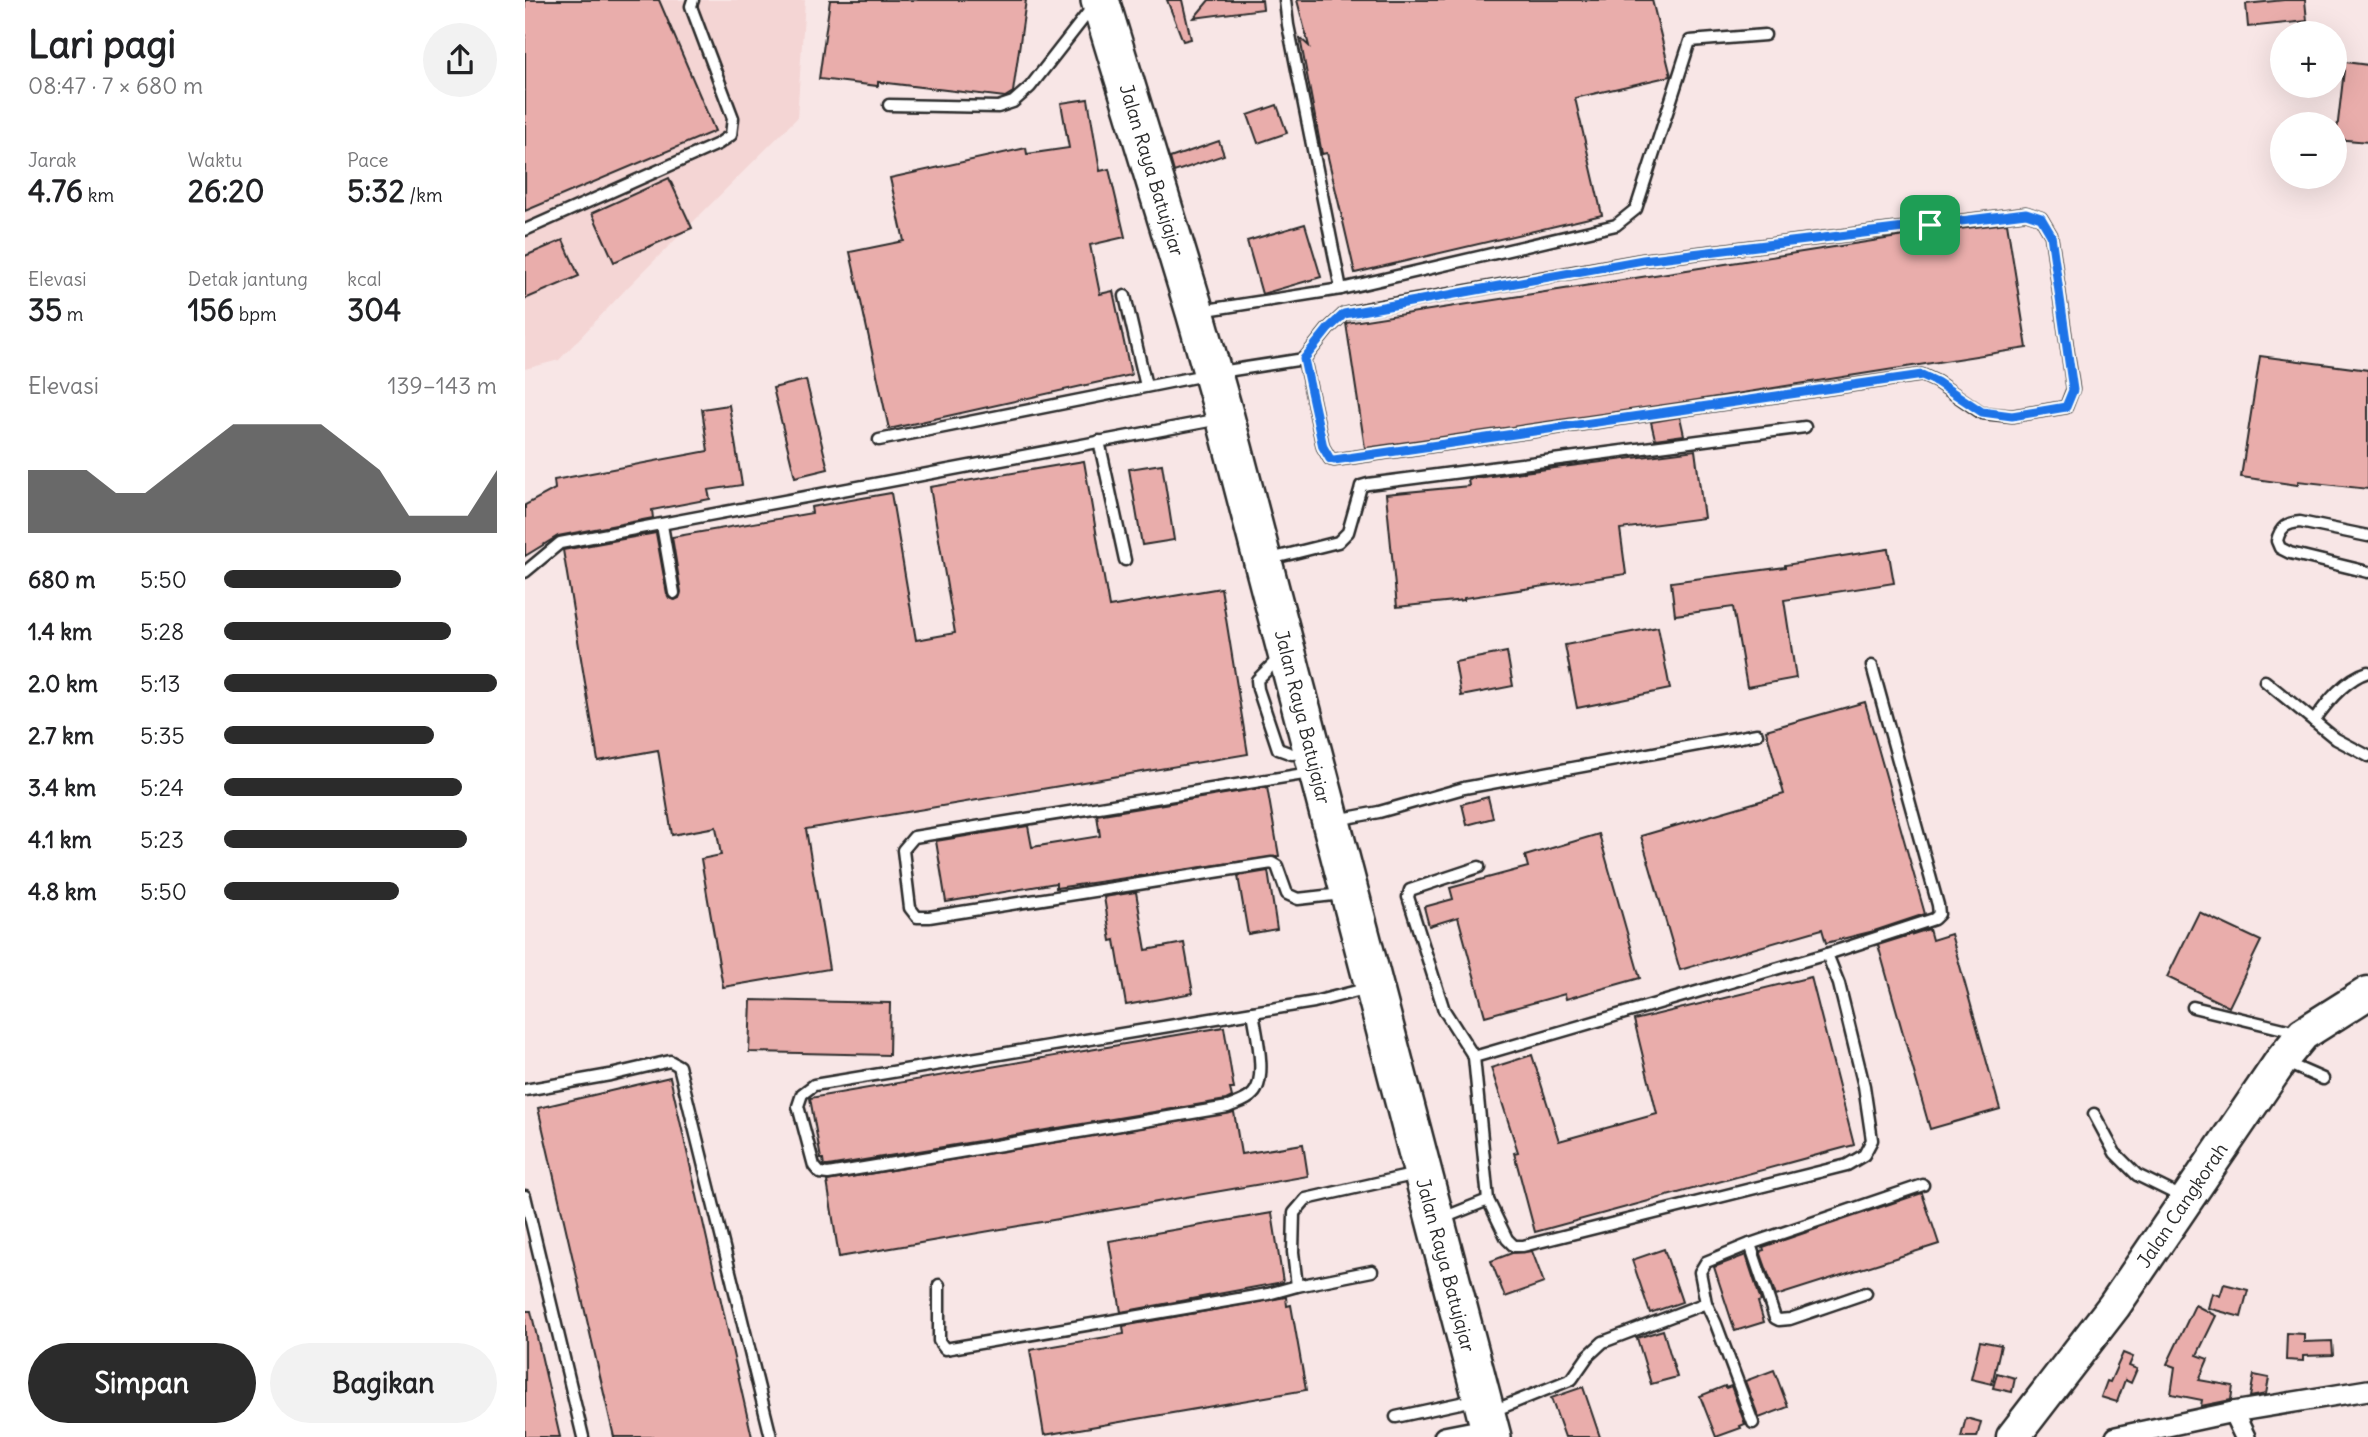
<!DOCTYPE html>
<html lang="id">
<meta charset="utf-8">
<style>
:root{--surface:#fff;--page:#f2f2f2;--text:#202124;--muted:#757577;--accent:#2b2b2b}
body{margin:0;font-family:Delius,sans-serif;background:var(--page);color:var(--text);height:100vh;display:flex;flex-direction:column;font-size:26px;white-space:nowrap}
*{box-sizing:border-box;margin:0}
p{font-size:23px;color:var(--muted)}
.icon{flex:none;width:38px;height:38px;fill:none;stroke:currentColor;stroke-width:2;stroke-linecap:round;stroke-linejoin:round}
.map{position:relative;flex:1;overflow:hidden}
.panel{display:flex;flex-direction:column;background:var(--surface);width:525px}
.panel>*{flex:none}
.tools{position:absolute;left:1745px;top:21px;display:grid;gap:14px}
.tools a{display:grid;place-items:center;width:77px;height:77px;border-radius:50%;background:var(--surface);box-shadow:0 7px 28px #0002;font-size:35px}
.pin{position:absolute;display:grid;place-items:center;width:60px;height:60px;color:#fff;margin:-30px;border-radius:14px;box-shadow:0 4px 10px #0006}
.round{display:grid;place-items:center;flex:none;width:74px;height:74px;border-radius:37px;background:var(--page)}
.overview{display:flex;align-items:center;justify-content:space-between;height:119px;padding:0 28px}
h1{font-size:38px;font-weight:700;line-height:52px}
.figures{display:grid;grid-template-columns:repeat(3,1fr);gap:10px;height:119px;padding:7px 28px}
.figures div{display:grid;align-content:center}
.figures b{font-size:30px;font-weight:700}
.figures small{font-size:19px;font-weight:400}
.figures p{font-size:19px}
.chart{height:196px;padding:14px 28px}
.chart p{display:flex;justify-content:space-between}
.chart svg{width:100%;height:126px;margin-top:7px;fill:var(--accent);opacity:.7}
.cta{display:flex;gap:14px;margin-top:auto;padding:14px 28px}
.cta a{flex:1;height:80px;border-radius:42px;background:var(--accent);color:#fff;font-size:28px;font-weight:700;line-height:80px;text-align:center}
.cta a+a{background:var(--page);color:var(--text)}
ul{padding:0 28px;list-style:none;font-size:23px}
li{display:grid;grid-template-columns:112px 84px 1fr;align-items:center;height:52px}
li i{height:18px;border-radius:9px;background:var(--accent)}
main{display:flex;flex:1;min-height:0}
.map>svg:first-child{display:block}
</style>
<main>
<section class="panel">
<div class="overview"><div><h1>Lari pagi</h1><p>08:47 · 7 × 680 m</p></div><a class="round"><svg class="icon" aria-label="share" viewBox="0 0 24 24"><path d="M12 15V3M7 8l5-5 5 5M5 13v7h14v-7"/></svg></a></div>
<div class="figures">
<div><p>Jarak</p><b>4.76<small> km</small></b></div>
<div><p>Waktu</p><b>26:20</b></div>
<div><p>Pace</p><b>5:32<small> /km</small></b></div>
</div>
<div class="figures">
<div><p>Elevasi</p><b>35<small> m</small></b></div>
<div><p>Detak jantung</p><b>156<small> bpm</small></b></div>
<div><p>kcal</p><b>304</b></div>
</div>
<div class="chart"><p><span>Elevasi</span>139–143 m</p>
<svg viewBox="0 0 160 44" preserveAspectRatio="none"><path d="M0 44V22L10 22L20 22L30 30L40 30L50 22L60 14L70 6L80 6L90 6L100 6L110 14L120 22L130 38L140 38L150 38L160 22V44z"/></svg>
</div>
<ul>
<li><b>680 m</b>5:50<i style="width:65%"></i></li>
<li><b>1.4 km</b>5:28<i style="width:83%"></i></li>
<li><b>2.0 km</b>5:13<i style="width:100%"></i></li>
<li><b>2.7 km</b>5:35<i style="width:77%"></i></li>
<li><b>3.4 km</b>5:24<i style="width:87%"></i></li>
<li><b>4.1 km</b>5:23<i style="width:89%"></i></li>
<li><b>4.8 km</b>5:50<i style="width:64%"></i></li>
</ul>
<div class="cta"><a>Simpan</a><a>Bagikan</a></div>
</section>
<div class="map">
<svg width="1843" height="1437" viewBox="0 0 1843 1437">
<rect width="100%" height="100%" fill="#f8e6e6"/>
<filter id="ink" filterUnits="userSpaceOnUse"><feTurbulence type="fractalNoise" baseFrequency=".0143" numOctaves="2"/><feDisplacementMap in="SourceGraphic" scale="14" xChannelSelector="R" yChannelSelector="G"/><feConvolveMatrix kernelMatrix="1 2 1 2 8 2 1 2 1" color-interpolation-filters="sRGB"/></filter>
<g filter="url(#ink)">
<path fill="#f4d5d4" d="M0,0H280L272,118L101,289L34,360L0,369Z"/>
<g fill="#e9adab" stroke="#2b2b2b" stroke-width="2">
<path d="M0,0H134L190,131L0,211Z"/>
<path d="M305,0H501L488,92L480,97L353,82V86L294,79Z"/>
<path d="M642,0H657L666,39L658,41Z"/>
<path d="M684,0H737L738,9L669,18Z"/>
<path d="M772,0H1127L1146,76L1050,98L1077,215L830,273L802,153L797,154L775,38L784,46Z"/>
<path d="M1759,0H1780L1782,21L1723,27L1721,4Z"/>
<path d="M1820,62L1843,65V142L1811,139Z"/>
<path d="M563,99L575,171L584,169L600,237L565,245L575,294L588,291L606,375L364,429L325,252L379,241L365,178L501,148L502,154L544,148L536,103Z"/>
<path d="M752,105L762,133L733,143L723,115Z"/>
<path d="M694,141L699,155L649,172L645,158Z"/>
<path d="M144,178L167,228L89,262L67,213Z"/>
<path d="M1482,223L1502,348L1153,403L840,448L821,323L1386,235Z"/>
<path d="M780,224L796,277L737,294L722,241Z"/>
<path d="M38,240L54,276L0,299V256Z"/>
<path d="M1735,356L1843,370V489L1773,481V485L1716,477Z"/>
<path d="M281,380L303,469L270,477L248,388Z"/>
<path d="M204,405L217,485L183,490L185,499L127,510L128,518L33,536L0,556V505L30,489L29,480L183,451L177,409Z"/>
<path d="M1155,417L1159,435L1130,439L1126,422Z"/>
<path d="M1170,450L1179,518L1095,529L1101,574L939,598V600L872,607L861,494L944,486L943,479Z"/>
<path d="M559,461L584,607L696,588L723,754L281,829L304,969L198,987L176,859L196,855L191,827L147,835L133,750L73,761L38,550L131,533L142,594L144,598L150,600L154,598L156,592L147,537L287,513L286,507L366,493L391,640L430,633L405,487Z"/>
<path d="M637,464L649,540L617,545L604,469Z"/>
<path d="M1363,549L1369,583L1259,600L1271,678L1222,687L1208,607L1150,615L1146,582L1260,567V565Z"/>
<path d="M1133,627L1145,689L1052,708L1040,645Z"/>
<path d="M982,652L988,686L936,696L930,662Z"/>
<path d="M1340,702L1400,914L1349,931L1301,943L1297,929L1155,970L1116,836L1259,794L1241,730Z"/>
<path d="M742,787L754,856L531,888V883L421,902L411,841L503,826L507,847L575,836L572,815Z"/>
<path d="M963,797L968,818L942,825L937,804Z"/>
<path d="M1074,834L1115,978L1041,999L1040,994L960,1016L933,917L904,926L899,907L928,899L925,888L1003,867L1000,856Z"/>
<path d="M743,871L752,929L723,934L713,876Z"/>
<path d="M611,892L621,950L659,943L668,993L601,1005L590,940L586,941L579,897Z"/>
<path d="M1674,912L1736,941L1704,1007L1642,977Z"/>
<path d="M1404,929L1407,940L1426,934L1475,1109L1405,1129L1353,945Z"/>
<path d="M1286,977L1329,1145L1010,1232L989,1153L993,1152L966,1068L1007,1055L1034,1141L1132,1114L1109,1020Z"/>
<path d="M226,1000L365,1003L364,1055L224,1052Z"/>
<path d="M699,1027L709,1089H705L707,1097L701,1100L303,1166H299L298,1159H296L285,1098Z"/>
<path d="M145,1077L227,1437H89L13,1108Z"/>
<path d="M709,1112L716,1154L778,1144L783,1176L314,1257L302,1181Z"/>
<path d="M1397,1193L1414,1244L1251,1296L1235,1251L1239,1250L1238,1247Z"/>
<path d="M747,1213L758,1282L596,1312L584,1241Z"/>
<path d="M1139,1249L1157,1302L1125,1313L1107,1260Z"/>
<path d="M1007,1251L1019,1283L980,1297L966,1261L987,1253Z"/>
<path d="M1221,1255L1236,1301L1233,1302L1239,1322L1210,1331L1189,1267Z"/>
<path d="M1699,1284L1723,1290L1716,1317L1683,1308L1687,1293L1695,1296Z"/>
<path d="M761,1297L762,1306L766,1305L781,1390L519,1435L505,1350L599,1334L598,1326Z"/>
<path d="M1670,1305L1691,1316L1672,1355L1683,1359L1674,1380L1708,1386L1706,1400L1676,1406L1677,1400L1646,1394L1650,1367L1642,1364Z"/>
<path d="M0,1311H6L35,1437H0Z"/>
<path d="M1138,1330L1152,1377L1126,1384L1112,1338Z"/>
<path d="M1762,1333L1779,1334V1342L1807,1341L1808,1355L1778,1356V1361L1761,1360Z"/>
<path d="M1455,1341L1476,1345L1467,1384L1446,1379Z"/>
<path d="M1598,1353L1608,1357L1604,1366L1612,1369L1606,1383L1600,1380L1592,1402L1576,1397L1582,1381L1585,1382Z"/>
<path d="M1249,1370L1263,1407L1234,1418L1220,1381Z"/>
<path d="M1472,1373L1490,1378L1487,1392L1468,1388Z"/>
<path d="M1729,1375L1744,1378L1741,1394L1725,1397Z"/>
<path d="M1200,1386L1201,1388L1206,1386L1220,1424L1215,1426L1216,1428L1191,1437L1175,1396Z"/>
<path d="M1058,1387L1075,1437H1040L1026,1398Z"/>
<path d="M1441,1418L1456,1422L1452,1437H1436Z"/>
</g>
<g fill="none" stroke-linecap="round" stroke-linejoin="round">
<defs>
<g id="lane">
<path d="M760,0L763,25L816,289"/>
<path d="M364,105L473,107L488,102L505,87L569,5"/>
<path d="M0,230L193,144L206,135L208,118L168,12L166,6L168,0"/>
<path d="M600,296L621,386"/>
<path d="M675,311L816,289L1091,225L1111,209L1165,41L1240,35"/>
<path d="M695,372L779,359L803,329L819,314L840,309L1118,260L1501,213L1516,218L1526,235L1548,389L1541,407L1487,416L1457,413L1412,382L1397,375L809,460L805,459L798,447L779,359"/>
<path d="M354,440L680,375"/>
<path d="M574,441L600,560"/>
<path d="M137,525L149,593"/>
<path d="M1843,536L1775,522C1762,523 1755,527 1752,541L1755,548L1765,553L1843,572"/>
<path d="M745,559L813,542L823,532L835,490L836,486L843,484L1280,427"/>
<path d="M0,572L35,543L695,419"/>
<path d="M755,657L732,680L733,689L753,749L767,754L782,751"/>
<path d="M1740,681L1811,739L1843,756"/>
<path d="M1789,721C1802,702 1820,679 1843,672"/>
<path d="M785,773L389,837L378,850L385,908L392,917H404L747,863L752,866L762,894L773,899L817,894"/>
<path d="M811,820L854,812L939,788L1232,734"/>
<path d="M954,867L885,890L883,897L919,1010L949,1057L963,1200L982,1239L989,1246H998L1322,1165L1339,1155L1347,1140L1339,1086L1314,984L1302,954"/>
<path d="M1668,1007L1771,1032"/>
<path d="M728,1012C731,1032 743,1079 728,1094C722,1101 712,1103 703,1107L303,1174L295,1173L289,1166L273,1106L277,1094L289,1085Z"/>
<path d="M728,1012L789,1002L844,988"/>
<path d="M949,1057L1302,954L1409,919L1414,914L1413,905L1347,666"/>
<path d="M1759,1062L1798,1079"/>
<path d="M0,1090L85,1075L145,1061L154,1066L246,1437"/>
<path d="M1569,1114L1590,1153L1612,1175L1657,1197"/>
<path d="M0,1196L58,1437"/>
<path d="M918,1218L963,1200"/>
<path d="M1225,1244L1250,1318L1254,1320L1265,1319L1341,1293"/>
<path d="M414,1285V1341L420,1349L743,1294L772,1286L768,1252L769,1213L781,1199L892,1174"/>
<path d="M772,1286L847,1271"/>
<path d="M1181,1303L1191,1324L1228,1423"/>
<path d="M968,1411L1047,1379L1063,1356L1078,1342L1181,1303L1175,1272L1181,1262L1225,1244L1398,1185"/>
<path d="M871,1417L949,1400"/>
</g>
<g id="street">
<path d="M1708,1412L1720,1437"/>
<path d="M919,1437L965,1428"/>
<path d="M1591,1437L1708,1412L1843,1390"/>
</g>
<path id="primary" d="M1488,1437L1589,1306L1756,1061L1778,1034L1843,993"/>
<path id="highway" d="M575,0L670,312L700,417L967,1437"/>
</defs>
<use href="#lane" stroke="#2b2b2b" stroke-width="15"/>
<use href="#street" stroke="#2b2b2b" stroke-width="24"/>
<use href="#primary" stroke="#2b2b2b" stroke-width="37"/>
<use href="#highway" stroke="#2b2b2b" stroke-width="42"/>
<use href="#lane" stroke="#fff" stroke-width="10"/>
<use href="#street" stroke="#fff" stroke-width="19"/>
<use href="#primary" stroke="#fff" stroke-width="32"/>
<use href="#highway" stroke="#fff" stroke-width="37"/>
</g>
</g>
<g fill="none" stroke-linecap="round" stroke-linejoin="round" filter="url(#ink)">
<defs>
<path id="route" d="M1501,213L1516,218L1526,235L1548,390L1541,407L1487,416L1457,412L1412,382L1397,375L809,460L805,459L798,447L779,359L803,329L819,314L1118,260Z"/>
</defs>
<use href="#route" stroke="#fff" stroke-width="14"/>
<use href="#route" stroke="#1a73e8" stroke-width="9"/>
</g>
<g text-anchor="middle" stroke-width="5" stroke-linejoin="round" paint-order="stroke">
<g font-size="19" fill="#2b2b2b" stroke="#fff">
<text transform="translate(627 170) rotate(73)" y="7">Jalan Raya Batujajar</text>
<text transform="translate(778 717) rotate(76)" y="7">Jalan Raya Batujajar</text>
<text transform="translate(1657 1205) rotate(-56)" y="7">Jalan Cangkorah</text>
<text transform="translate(921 1265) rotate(75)" y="7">Jalan Raya Batujajar</text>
</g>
</g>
</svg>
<div class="tools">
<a>+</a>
<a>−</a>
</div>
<div class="pin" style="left:1405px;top:225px;background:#1e9e55"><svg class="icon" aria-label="arrive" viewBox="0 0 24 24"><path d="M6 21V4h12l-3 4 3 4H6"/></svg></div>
</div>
</main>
